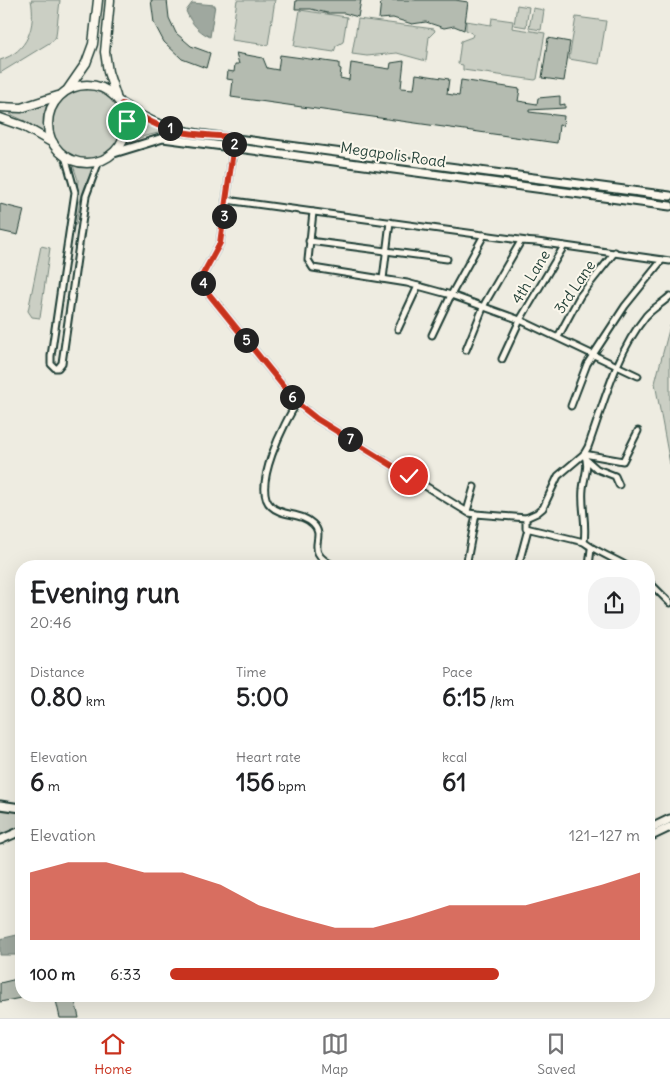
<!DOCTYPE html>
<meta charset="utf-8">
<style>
:root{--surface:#fff;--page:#f2f2f2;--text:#202124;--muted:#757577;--line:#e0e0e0;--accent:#c8321e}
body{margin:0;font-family:Delius,sans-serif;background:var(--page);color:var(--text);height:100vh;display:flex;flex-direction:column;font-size:19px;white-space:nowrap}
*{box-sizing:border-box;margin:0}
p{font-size:16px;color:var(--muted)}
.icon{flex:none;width:28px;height:28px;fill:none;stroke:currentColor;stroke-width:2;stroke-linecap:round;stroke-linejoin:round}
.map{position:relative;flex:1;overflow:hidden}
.details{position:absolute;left:15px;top:560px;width:640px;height:442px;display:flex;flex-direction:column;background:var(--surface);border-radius:20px;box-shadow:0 5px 20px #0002}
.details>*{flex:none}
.pin{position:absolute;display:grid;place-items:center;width:42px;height:42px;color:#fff;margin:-21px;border:2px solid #fff;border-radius:50%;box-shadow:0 1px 5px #0007}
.km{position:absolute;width:25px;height:25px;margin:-12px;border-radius:50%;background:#222;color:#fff;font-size:14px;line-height:25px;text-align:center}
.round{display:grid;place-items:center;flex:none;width:52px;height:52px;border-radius:20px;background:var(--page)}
.head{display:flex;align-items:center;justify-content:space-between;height:85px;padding:0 15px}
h1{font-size:28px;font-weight:700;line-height:38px}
.metrics{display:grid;grid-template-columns:repeat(3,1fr);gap:8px;height:85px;padding:5px 15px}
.metrics div{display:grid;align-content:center}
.metrics b{font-size:25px;font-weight:700}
.metrics small{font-size:14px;font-weight:400}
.metrics p{font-size:14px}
.chart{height:140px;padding:10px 15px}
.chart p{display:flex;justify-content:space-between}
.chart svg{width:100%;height:90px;margin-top:5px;fill:var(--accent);opacity:.7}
ul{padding:0 15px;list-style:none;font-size:16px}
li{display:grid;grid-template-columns:80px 60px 1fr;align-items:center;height:38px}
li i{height:12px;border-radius:6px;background:var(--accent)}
.menu{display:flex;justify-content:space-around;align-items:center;height:70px;border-top:1px solid var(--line);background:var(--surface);font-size:14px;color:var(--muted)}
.menu a{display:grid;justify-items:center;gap:2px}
.menu .on{color:var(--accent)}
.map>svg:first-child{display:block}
</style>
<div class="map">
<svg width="670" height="1018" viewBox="0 0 670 1018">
<rect width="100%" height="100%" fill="#eeece1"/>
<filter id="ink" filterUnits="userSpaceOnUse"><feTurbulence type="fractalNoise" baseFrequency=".02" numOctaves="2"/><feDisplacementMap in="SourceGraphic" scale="10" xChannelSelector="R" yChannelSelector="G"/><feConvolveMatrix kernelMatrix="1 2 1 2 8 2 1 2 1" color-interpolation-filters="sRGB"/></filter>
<g filter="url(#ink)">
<g fill="#cbcfc4" stroke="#75867c">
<path d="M31,0H60L56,36L54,40L0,73V60C28,52 36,26 31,0Z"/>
<path d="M237,0H275L268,45L231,40Z"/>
<path d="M517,5L529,7L526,27L514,25Z"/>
<path d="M533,8L544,10L541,30L529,28Z"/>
<path d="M300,10L347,17L343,42L336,46L334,52L294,46Z"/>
<path d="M576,17L606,21L599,64L569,59Z"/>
<path d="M492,18L513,21L512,28L545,33L537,79L535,80L463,70V65L458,64L461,41L472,37L473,34L466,30V21L491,25Z"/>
<path d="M358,19L434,29L435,31L429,37L426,61L397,53L367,56L352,54Z"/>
<circle cx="87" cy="124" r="35"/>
<path d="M47,104L43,118L44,133L27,122L10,114Z"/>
<path d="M130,114L163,132L145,136L126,143L130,128Z"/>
<path d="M73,165L95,167C83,185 79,204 76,225H74L78,180Z"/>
<path d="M41,246L50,248L40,318L32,317L28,311Z"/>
<path d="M670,326V464L655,383Z"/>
<path d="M0,809L21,812V827L0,835Z"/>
</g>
<g fill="#9fa89f" stroke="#6c7d74">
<path d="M192,3L215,5L210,37C198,31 191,23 186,11Z"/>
<path d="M21,934V955H0V939Z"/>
</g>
<g fill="#b4bbb0" stroke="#1f3d34">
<path d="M151,0H167L169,18L176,33L191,46L210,53L206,68L182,59L164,42L154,23Z"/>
<path d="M296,0H361L358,17L344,13H327L311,9H295Z"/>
<path d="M381,0H455L468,2L464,30L454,26L444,28L426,22L412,24L393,18L379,19Z"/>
<path d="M548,38L570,42L564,81L542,78Z"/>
<path d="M236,53L263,58L267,68L278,70L280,55L339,63V68L341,69L340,78L349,80L351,63L390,69L391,63L404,61L401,88L414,89L416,74L449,79L447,94L459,96L461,80L520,89L518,101L537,104L538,98L560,96V105L565,104V108L529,110V112L564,116L563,126L559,125L557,143L231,97L233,80L227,79L228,71L234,72L235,64H239Z"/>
<path d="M0,204L24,210L18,235L0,231Z"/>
<path d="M21,978V998L0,1002V983Z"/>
<path d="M55,996H74L79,1018H60Z"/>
</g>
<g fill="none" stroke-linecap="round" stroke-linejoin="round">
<defs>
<g id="street">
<path d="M235,137L220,243L202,276L204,288L297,403L317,419L469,513L476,514L526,518L537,513L543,508L558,476L584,454L588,447C604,403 616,353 646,316C653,308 663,303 670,296"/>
<path d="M65,156L75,192L51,356V364L55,368H58L62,363L86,196L99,161"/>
<path d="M226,200L527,241"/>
<path d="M313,212L308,260L313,268L407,283L451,295L484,235"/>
<path d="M309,241L447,259"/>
<path d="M383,279L390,222"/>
<path d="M398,329L418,286"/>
<path d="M432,335L451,295L520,320L638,376"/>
<path d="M558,337L580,296L615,252"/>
<path d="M466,350L485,303L521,241L537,242L670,261"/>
<path d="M502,359L520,320L564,246"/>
<path d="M297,403C285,421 251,488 271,506C282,517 301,512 313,524C328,538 301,551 335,566"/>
<path d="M571,406L587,364L625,306L662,260"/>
<path d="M584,454C590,466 584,477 583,489C581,507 587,522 584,542C593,550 615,559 627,566"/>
<path d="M584,454L623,461L638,431"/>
<path d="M588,461L597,469L615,476L619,485"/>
<path d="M467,511L474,487"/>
<path d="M526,518V528L584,542"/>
<path d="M519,563L528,529"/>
<path d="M466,566L476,514"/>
<path d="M589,566L591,549"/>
<path d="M649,582L670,603"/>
</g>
<g id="secondary">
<path d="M122,104C152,124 164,127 199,134L670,196"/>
<path d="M114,153L163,138L670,206"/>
<path d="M0,805L21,808"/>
<path d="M649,829L670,819"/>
<path d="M649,837L670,827"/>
<path d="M0,840L21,831"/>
</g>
<g id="primary">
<path d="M110,0L105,52L108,72L116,96"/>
<circle cx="87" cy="124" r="39"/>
<path d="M68,89L86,63L93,44L98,0"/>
<path d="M0,107L21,108L58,96"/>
<path d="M0,118L23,126L53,143"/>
</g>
</defs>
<use href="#street" stroke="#1f3d34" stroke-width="9"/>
<use href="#secondary" stroke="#1f3d34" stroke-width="11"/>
<use href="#primary" stroke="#1f3d34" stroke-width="11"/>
<use href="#street" stroke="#fbf7ec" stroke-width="5"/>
<use href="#secondary" stroke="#fbf7ec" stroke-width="7"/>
<use href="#primary" stroke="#fbf7ec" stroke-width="8"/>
</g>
</g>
<g fill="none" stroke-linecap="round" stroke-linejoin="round" filter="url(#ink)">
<defs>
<path id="route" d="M127,121L122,104C131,110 141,117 151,122C176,135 208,135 235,137L220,243L202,276L204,288L297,403L317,419L409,476"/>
</defs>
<use href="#route" stroke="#fff" stroke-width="10"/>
<use href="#route" stroke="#c8321e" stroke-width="6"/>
</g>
<g text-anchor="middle" stroke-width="4" stroke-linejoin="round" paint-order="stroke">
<g font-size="15" fill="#1f3d34" stroke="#fbf7ec">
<text transform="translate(393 155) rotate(8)" y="5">Megapolis Road</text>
<text transform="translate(531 277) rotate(-59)" y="5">4th Lane</text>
<text transform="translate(575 287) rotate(-56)" y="5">3rd Lane</text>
</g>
</g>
</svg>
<div class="pin" style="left:127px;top:121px;background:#1e9e55"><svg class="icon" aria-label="arrive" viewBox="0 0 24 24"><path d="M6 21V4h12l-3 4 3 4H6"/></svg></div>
<div class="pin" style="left:409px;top:476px;background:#d93025"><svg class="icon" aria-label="check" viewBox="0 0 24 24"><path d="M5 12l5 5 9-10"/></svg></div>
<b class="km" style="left:170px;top:128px">1</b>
<b class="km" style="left:234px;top:144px">2</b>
<b class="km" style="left:224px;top:216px">3</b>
<b class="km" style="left:203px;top:283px">4</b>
<b class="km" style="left:246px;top:340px">5</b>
<b class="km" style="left:292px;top:397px">6</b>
<b class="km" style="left:350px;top:439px">7</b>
<section class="details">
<div class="head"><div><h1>Evening run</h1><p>20:46</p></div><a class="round"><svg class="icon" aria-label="share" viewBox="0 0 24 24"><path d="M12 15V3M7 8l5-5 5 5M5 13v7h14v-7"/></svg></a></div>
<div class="metrics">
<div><p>Distance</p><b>0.80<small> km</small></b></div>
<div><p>Time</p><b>5:00</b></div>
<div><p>Pace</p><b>6:15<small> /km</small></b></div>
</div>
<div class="metrics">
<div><p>Elevation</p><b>6<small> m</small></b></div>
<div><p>Heart rate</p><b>156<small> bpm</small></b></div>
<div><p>kcal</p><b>61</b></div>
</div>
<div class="chart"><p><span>Elevation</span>121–127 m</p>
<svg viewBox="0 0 160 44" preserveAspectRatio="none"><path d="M0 44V11L10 6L20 6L30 11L40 11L50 17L60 27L70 33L80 38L90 38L100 33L110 27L120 27L130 27L140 22L150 17L160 11V44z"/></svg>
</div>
<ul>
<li><b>100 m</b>6:33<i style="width:70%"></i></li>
</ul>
</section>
</div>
<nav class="menu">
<a class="on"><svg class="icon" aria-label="home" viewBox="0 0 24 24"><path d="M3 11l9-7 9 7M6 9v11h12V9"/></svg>Home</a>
<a><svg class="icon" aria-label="map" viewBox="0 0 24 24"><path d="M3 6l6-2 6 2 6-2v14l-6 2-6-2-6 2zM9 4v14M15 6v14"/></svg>Map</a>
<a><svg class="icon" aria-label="saved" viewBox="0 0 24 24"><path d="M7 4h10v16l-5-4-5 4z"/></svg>Saved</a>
</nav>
